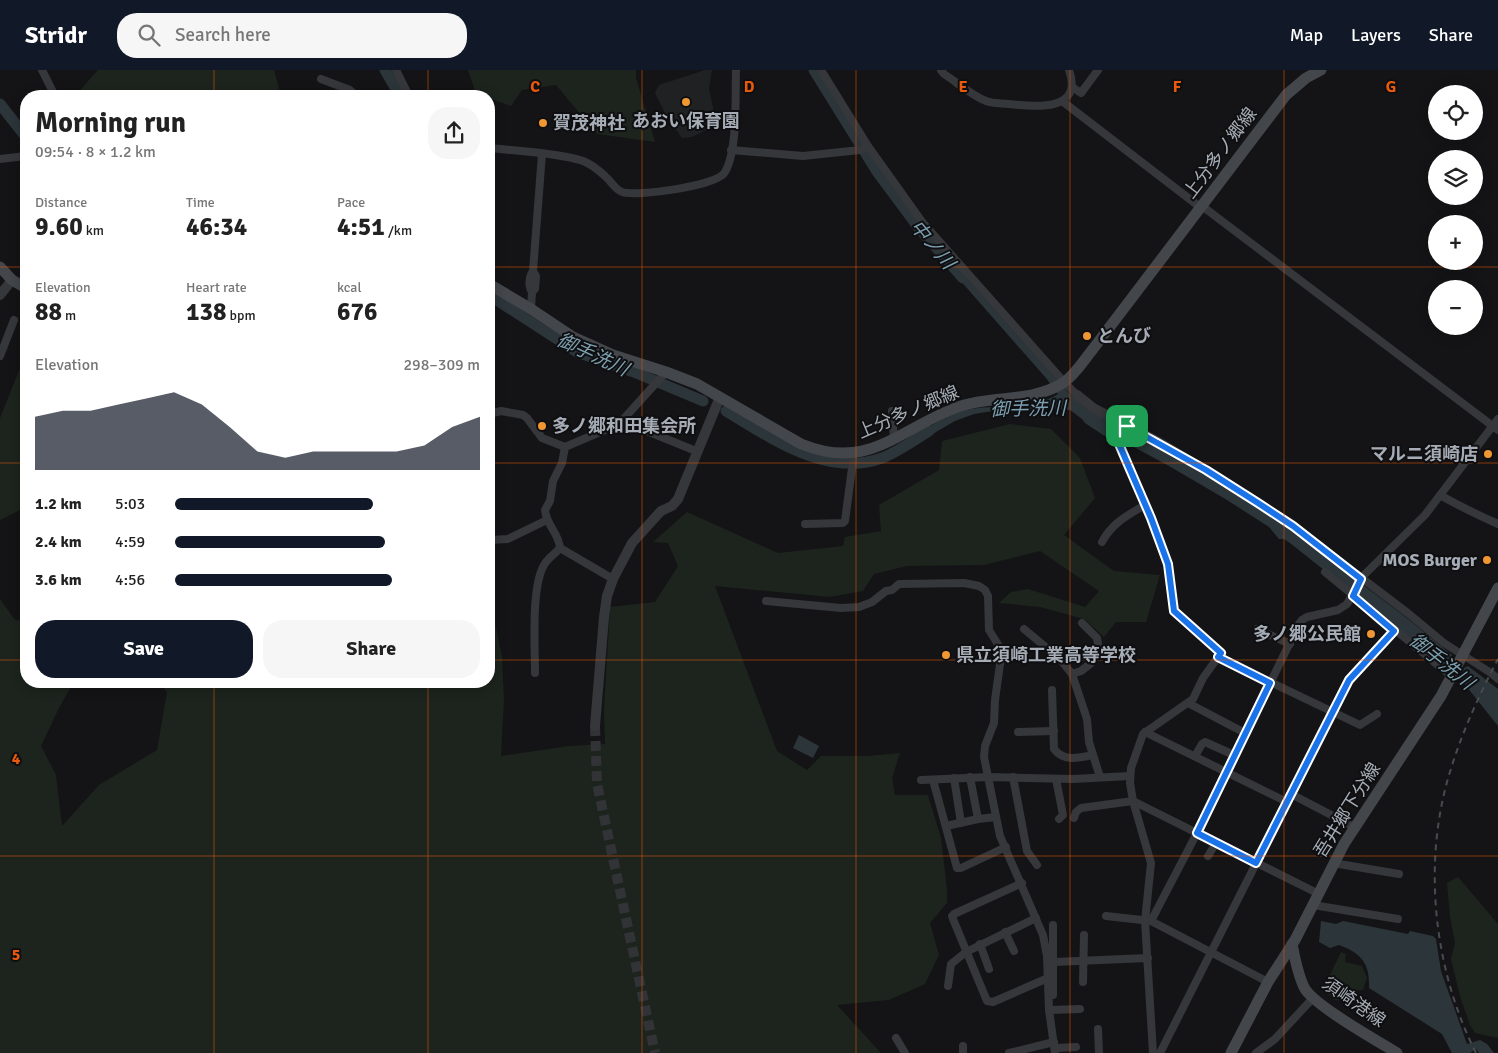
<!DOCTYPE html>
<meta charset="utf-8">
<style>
:root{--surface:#fff;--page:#f6f6f6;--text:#222;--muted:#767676;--accent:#111827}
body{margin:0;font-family:Signika,"Noto Sans JP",sans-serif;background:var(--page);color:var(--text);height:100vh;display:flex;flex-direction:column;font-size:19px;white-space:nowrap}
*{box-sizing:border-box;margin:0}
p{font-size:16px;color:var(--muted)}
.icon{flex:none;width:28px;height:28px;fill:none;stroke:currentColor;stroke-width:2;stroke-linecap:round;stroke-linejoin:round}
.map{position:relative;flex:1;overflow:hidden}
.panel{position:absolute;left:20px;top:20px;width:475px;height:598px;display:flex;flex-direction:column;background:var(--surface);border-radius:20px;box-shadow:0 2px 12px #0003}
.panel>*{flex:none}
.controls{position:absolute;left:1428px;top:15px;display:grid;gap:10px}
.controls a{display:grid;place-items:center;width:55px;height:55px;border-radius:50%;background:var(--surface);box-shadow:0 2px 12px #0003;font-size:25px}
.pin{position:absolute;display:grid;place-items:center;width:42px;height:42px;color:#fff;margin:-21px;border-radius:10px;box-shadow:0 2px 8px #0006}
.round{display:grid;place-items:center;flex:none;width:52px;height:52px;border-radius:20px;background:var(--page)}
.summary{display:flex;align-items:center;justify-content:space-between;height:85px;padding:0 15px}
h1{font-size:28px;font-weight:700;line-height:38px}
.stats{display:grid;grid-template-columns:repeat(3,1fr);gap:8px;height:85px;padding:5px 15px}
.stats div{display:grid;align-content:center}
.stats b{font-size:25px;font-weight:700}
.stats small{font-size:14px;font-weight:400}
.stats p{font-size:14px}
.chart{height:140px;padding:10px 15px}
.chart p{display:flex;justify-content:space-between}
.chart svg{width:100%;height:90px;margin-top:5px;fill:var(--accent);opacity:.7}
.button{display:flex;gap:10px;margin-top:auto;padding:10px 15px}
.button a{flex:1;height:58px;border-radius:20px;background:var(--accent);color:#fff;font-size:20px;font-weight:700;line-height:58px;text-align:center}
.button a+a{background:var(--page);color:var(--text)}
ul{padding:0 15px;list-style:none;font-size:16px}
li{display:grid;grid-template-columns:80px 60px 1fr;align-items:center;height:38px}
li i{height:12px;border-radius:6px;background:var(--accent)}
header{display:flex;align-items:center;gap:30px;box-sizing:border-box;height:70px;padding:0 25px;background:var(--accent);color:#fff}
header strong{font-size:24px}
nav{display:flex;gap:28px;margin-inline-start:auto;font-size:18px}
.search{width:350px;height:45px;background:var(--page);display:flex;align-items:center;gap:12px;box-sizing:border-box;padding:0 18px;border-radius:20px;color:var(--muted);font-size:19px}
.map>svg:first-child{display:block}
</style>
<header>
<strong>Stridr</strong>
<div class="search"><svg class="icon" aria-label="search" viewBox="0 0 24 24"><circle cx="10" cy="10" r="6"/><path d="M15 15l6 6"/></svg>Search here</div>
<nav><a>Map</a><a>Layers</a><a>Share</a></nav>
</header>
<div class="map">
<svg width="1498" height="983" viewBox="0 0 1498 983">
<rect width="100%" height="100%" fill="#141416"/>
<path fill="#202123" d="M705,0H712L709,19L714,42L712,57L692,67L682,68L672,54L669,51L655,23L659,15Z"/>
<g fill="#1c241d">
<path d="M98,0H274L279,19L264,26H85L81,19Z"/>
<path d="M468,0H636V8L655,72L597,64L556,15L522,20L511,36L489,28V26L476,24Z"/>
<path d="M23,291L26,292V437L0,450V348Z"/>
<path d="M1010,354L1051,359L1080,388L1095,428L1064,465L1114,501L1160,505L1146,552H1116L1104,567L1084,549L1040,537L999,533L1011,522L1028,519L1085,537L1099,521L1040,481L984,495L907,496L874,504L863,521L830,527L715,516L777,681L807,700L821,686H867L900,683L892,708L895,725H928L941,768L947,820V833L930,853L939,885L925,914L889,930L837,935L881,983H0V529L15,550L26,551V611H74L58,640L41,676L56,705L62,756L99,715L157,680L167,622L158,611H489V524L502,586L504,630L501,686L569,676L605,674L604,639L610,537L655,532L678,496L668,473L653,472L687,442L778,483L843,476L845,467L881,461L879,435L939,400L942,371Z"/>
<path d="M1458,807L1498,854V968L1475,963L1470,955L1460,926L1451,889L1455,873L1450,847L1447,813Z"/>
<path d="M1341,882L1346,884L1345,892L1362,896L1367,908L1363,920H1354L1347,931L1335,930L1326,922V913Z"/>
</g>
<g fill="#2b353a">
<path d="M956,196L1067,321L1086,339L1204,404L1269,444L1407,548L1452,585L1446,597L1290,473L1284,469H1279L1269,457L1227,430L1169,396L1132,376L1103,365L1085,353L1082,349L1070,340L1030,339L993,341L974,344L955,351L919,372L915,365C932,355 951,343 971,339C999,334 1033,340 1058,324L1046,308L951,200Z"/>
<path d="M1468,596L1498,619V656L1459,607L1464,598Z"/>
<path d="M799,665L819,676L813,688L793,678Z"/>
<path d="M1321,851L1336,854L1343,851L1408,864L1410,861L1433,866L1436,869L1441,901L1467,974L1480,970L1487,974L1494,983H1479L1476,979L1470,983H1452L1442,964L1369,918C1370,893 1361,883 1339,875L1330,878L1319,872Z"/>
</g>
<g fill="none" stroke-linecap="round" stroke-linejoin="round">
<g stroke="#2b353a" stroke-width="11">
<path d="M385,0L400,26"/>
<path d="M814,0L878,103L919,158L963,208"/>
<path d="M0,34L26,67"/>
<path d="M489,225L577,282L634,302L703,331"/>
<path d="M726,341C771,368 827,408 882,388C898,382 914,370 929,361"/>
</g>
<path stroke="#313336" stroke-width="10" stroke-dasharray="10 5" stroke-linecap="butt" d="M595,656L597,714L655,983"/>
<g stroke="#35373b" stroke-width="8">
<path d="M42,0L55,26"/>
<path d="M396,0L409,26"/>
<path d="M821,0L868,76L923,153L1064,312L1077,325"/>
<path d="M941,0L944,4C958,13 971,25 986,31C994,34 1002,33 1009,34C1035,37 1084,42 1069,0"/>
<path d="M321,9L350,20L356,26"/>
<path d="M1072,17L1081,23L1098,0"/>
<path d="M1062,31L1196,134L1202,136L1498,360"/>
<path d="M489,78C518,81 548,82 576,89C588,91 600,101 608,109C612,113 616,120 622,122C636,127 718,116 725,102C738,80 735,26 736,0"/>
<path d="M731,80L803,86L860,80L868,76"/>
<path d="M0,89L26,86"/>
<path d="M532,222C528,216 529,207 533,201L542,84"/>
<path d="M531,239L532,222L535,219L536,206L533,201"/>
<path d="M0,286L14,250"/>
<path d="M892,341L894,369"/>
<path d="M489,344L501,341L523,345L527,348L542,368L565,377"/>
<path d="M622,351L696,381"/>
<path d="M1127,356L1119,374L1151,448L1168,494L1173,540L1221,583L1203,608L1193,629L1143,664L1131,698L1130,713L1133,731L1151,793L1145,851L1153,983"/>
<path d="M1205,400L1293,456L1409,544L1444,573L1491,603L1498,609"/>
<path d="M1440,425C1459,436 1478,445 1498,454"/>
<path d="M805,454L843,453L845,451L854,383"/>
<path d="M489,470L508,469L547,450"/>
<path d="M1102,472C1112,453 1128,445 1145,435"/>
<path d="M560,478L613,509"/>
<path d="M1325,502L1451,606"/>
<path d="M766,531L841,538L859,537L872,532L886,521L892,520L899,514L964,513L979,516L985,520L988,526L989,560L999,576L1001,587L995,630L994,653L985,676L984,687L1000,766L1043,865L1047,886L1049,940L1055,983"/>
<path d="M1024,559L1060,589L1072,604L1087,649L1089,672L1100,707"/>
<path d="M1257,559L1290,574"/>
<path d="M1218,587L1360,655L1377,644"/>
<path d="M535,603C535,577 531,517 544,495C548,488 555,484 560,478C559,463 546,455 545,440L550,431L553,411L562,393L565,377L619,354L666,302"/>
<path d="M1072,604L1081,601L1090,594L1098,574L1097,568L1082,553"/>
<path d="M1052,620L1054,679C1064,692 1079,688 1093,685"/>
<path d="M1188,633L1245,663"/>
<path d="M1018,662L1054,661"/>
<path d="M1145,662L1287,732"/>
<path d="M1195,686L1202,674L1205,672L1234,685"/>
<path d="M970,707L978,749"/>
<path d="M1013,707L1027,781L1037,795"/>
<path d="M954,708L961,753"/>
<path d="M1056,709L1063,745L1059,749"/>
<path d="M921,710L989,707L1073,709L1130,706"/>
<path d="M933,710L957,798H961L1006,777"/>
<path d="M1291,724L1354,757"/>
<path d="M1074,748L1076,742L1081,738L1133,731L1319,824"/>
<path d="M946,756L978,749L996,747"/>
<path d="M1208,786L1216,773"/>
<path d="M1333,793L1399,804"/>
<path d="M1022,813L954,844L952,846L953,849L987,931L993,932L1048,908"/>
<path d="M1313,835L1398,849"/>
<path d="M1106,846L1151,851L1268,912"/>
<path d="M1151,851L1197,763L1299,554L1302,550L1307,547L1338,540L1347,534L1363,506L1425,445L1498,349"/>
<path d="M1005,862L1014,881"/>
<path d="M980,874L989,899"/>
<path d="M1054,892L1148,888"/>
<path d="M1083,912L1084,865"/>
<path d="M948,916L951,894L966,882L1036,848"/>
<path d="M1053,925V855"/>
<path d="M1049,940L1080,939"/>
<path d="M1098,959L1099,983"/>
<path d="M896,968L905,983"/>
<path d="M963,976V983"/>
<path d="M1055,978L1076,977"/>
<path d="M1009,983L1054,972"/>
<path d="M1160,983L1349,610L1394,561"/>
<path d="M1256,983L1275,969L1313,928"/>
</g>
<g stroke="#35373b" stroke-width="10">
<path d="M0,225L12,210"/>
<path d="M1077,325L1093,338L1160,373L1205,400"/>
<path d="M595,656L604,547L607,526L613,509L632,473L661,441L672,436L678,429L720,327"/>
</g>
<g stroke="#43464b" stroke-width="11">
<path d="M0,197L12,210L26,218"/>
<path d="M489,214L531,239L573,267L613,285L666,302L697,314L801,374C868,401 895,362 953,339C988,324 1029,334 1063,313C1075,305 1084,290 1093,279L1286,25L1306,8L1321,0"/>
<path d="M1292,874C1295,889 1298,906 1305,919C1317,937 1376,970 1397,983"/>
<path d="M1231,983L1268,912L1295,870L1344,774L1441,626L1498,518"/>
</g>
<path stroke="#484b50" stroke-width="2" stroke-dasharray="6 5" stroke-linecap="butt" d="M1476,983C1435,902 1423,800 1447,712C1459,669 1477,629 1498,589"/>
</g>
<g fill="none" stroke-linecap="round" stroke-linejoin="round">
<defs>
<path id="route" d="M1127,356L1206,400L1258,433L1293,456L1361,509L1353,526L1394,561L1349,610L1256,793L1197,763L1270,613L1218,587L1221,583L1174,541L1168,494L1151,448L1119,374Z"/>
</defs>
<use href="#route" stroke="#fff" stroke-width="10"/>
<use href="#route" stroke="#1a73e8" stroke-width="6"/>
</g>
<path fill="none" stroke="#e8590c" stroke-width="1" stroke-opacity="0.55" d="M214,0V26M428,0V26M642,0V983M856,0V983M1070,0V983M1284,0V983M0,197H26M489,197H1498M0,393H26M489,393H1498M0,590H26M489,590H1498M214,611V983M428,611V983M0,786H1498"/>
<g fill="#f09733" stroke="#0f0f11" stroke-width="2">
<circle cx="686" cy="32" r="5"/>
<circle cx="543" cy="53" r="5"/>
<circle cx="1087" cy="266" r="5"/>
<circle cx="542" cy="356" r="5"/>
<circle cx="1488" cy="384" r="5"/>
<circle cx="1487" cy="490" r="5"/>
<circle cx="1371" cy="564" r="5"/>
<circle cx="946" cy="585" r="5"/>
</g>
<g text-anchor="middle" stroke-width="4" stroke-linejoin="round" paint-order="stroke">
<g font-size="18" font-weight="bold" fill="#a6adb6" stroke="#0f0f11" text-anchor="start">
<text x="686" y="57" text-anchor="middle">あおい保育園</text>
<text x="553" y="59">賀茂神社</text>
<text x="1097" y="272">とんび</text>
<text x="552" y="362">多ノ郷和田集会所</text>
<text x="1478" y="390" text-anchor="end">マルニ須崎店</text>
<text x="1477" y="496" text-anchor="end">MOS Burger</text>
<text x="1361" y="570" text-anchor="end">多ノ郷公民館</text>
<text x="956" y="591">県立須崎工業高等学校</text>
</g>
<g font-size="18" fill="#a6adb6" stroke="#0f0f11">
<text transform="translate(1220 83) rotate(-53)" y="6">上分多ノ郷線</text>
<text transform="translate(908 342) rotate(-23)" y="6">上分多ノ郷線</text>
<text transform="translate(1347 740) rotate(-58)" y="6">吾井郷下分線</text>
<text transform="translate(1354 932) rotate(35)" y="6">須崎港線</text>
</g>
<g font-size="19" font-style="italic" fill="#7da0b1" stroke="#0f0f11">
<text transform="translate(933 174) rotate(50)" y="7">中ノ川</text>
<text transform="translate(593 284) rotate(25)" y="7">御手洗川</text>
<text transform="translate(1028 338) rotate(-1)" y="7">御手洗川</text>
<text transform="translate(1442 591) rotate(39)" y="7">御手洗川</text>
</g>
</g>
<g font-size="16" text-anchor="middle" font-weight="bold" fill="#e8590c" stroke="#0f0f11" stroke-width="4" stroke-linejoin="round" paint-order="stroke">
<text x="535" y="22">C</text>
<text x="749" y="22">D</text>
<text x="963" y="22">E</text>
<text x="1177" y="22">F</text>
<text x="1391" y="22">G</text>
<text x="16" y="694">4</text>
<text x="16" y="890">5</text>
</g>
</svg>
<div class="controls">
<a><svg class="icon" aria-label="locate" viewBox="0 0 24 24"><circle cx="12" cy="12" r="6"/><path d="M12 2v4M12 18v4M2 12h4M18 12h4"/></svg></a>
<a><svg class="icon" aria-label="layers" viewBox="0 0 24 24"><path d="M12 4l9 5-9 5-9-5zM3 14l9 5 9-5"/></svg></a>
<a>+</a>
<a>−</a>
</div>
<div class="pin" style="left:1127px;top:356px;background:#1e9e55"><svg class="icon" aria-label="arrive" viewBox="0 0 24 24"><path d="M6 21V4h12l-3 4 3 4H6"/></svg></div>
<section class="panel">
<div class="summary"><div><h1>Morning run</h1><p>09:54 · 8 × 1.2 km</p></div><a class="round"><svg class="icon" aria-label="share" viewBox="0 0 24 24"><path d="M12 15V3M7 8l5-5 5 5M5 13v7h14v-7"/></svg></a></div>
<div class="stats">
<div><p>Distance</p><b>9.60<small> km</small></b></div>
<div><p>Time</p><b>46:34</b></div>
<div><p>Pace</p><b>4:51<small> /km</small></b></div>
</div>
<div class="stats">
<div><p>Elevation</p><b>88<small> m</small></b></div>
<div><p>Heart rate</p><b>138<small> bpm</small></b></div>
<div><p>kcal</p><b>676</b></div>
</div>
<div class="chart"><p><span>Elevation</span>298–309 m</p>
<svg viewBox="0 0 160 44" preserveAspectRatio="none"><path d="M0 44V18L10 15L20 15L30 12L40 9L50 6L60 12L70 23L80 35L90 38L100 35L110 35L120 35L130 35L140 32L150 23L160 18V44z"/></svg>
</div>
<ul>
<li><b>1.2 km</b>5:03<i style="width:65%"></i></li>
<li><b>2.4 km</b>4:59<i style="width:69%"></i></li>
<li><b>3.6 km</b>4:56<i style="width:71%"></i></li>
</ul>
<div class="button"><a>Save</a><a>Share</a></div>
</section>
</div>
